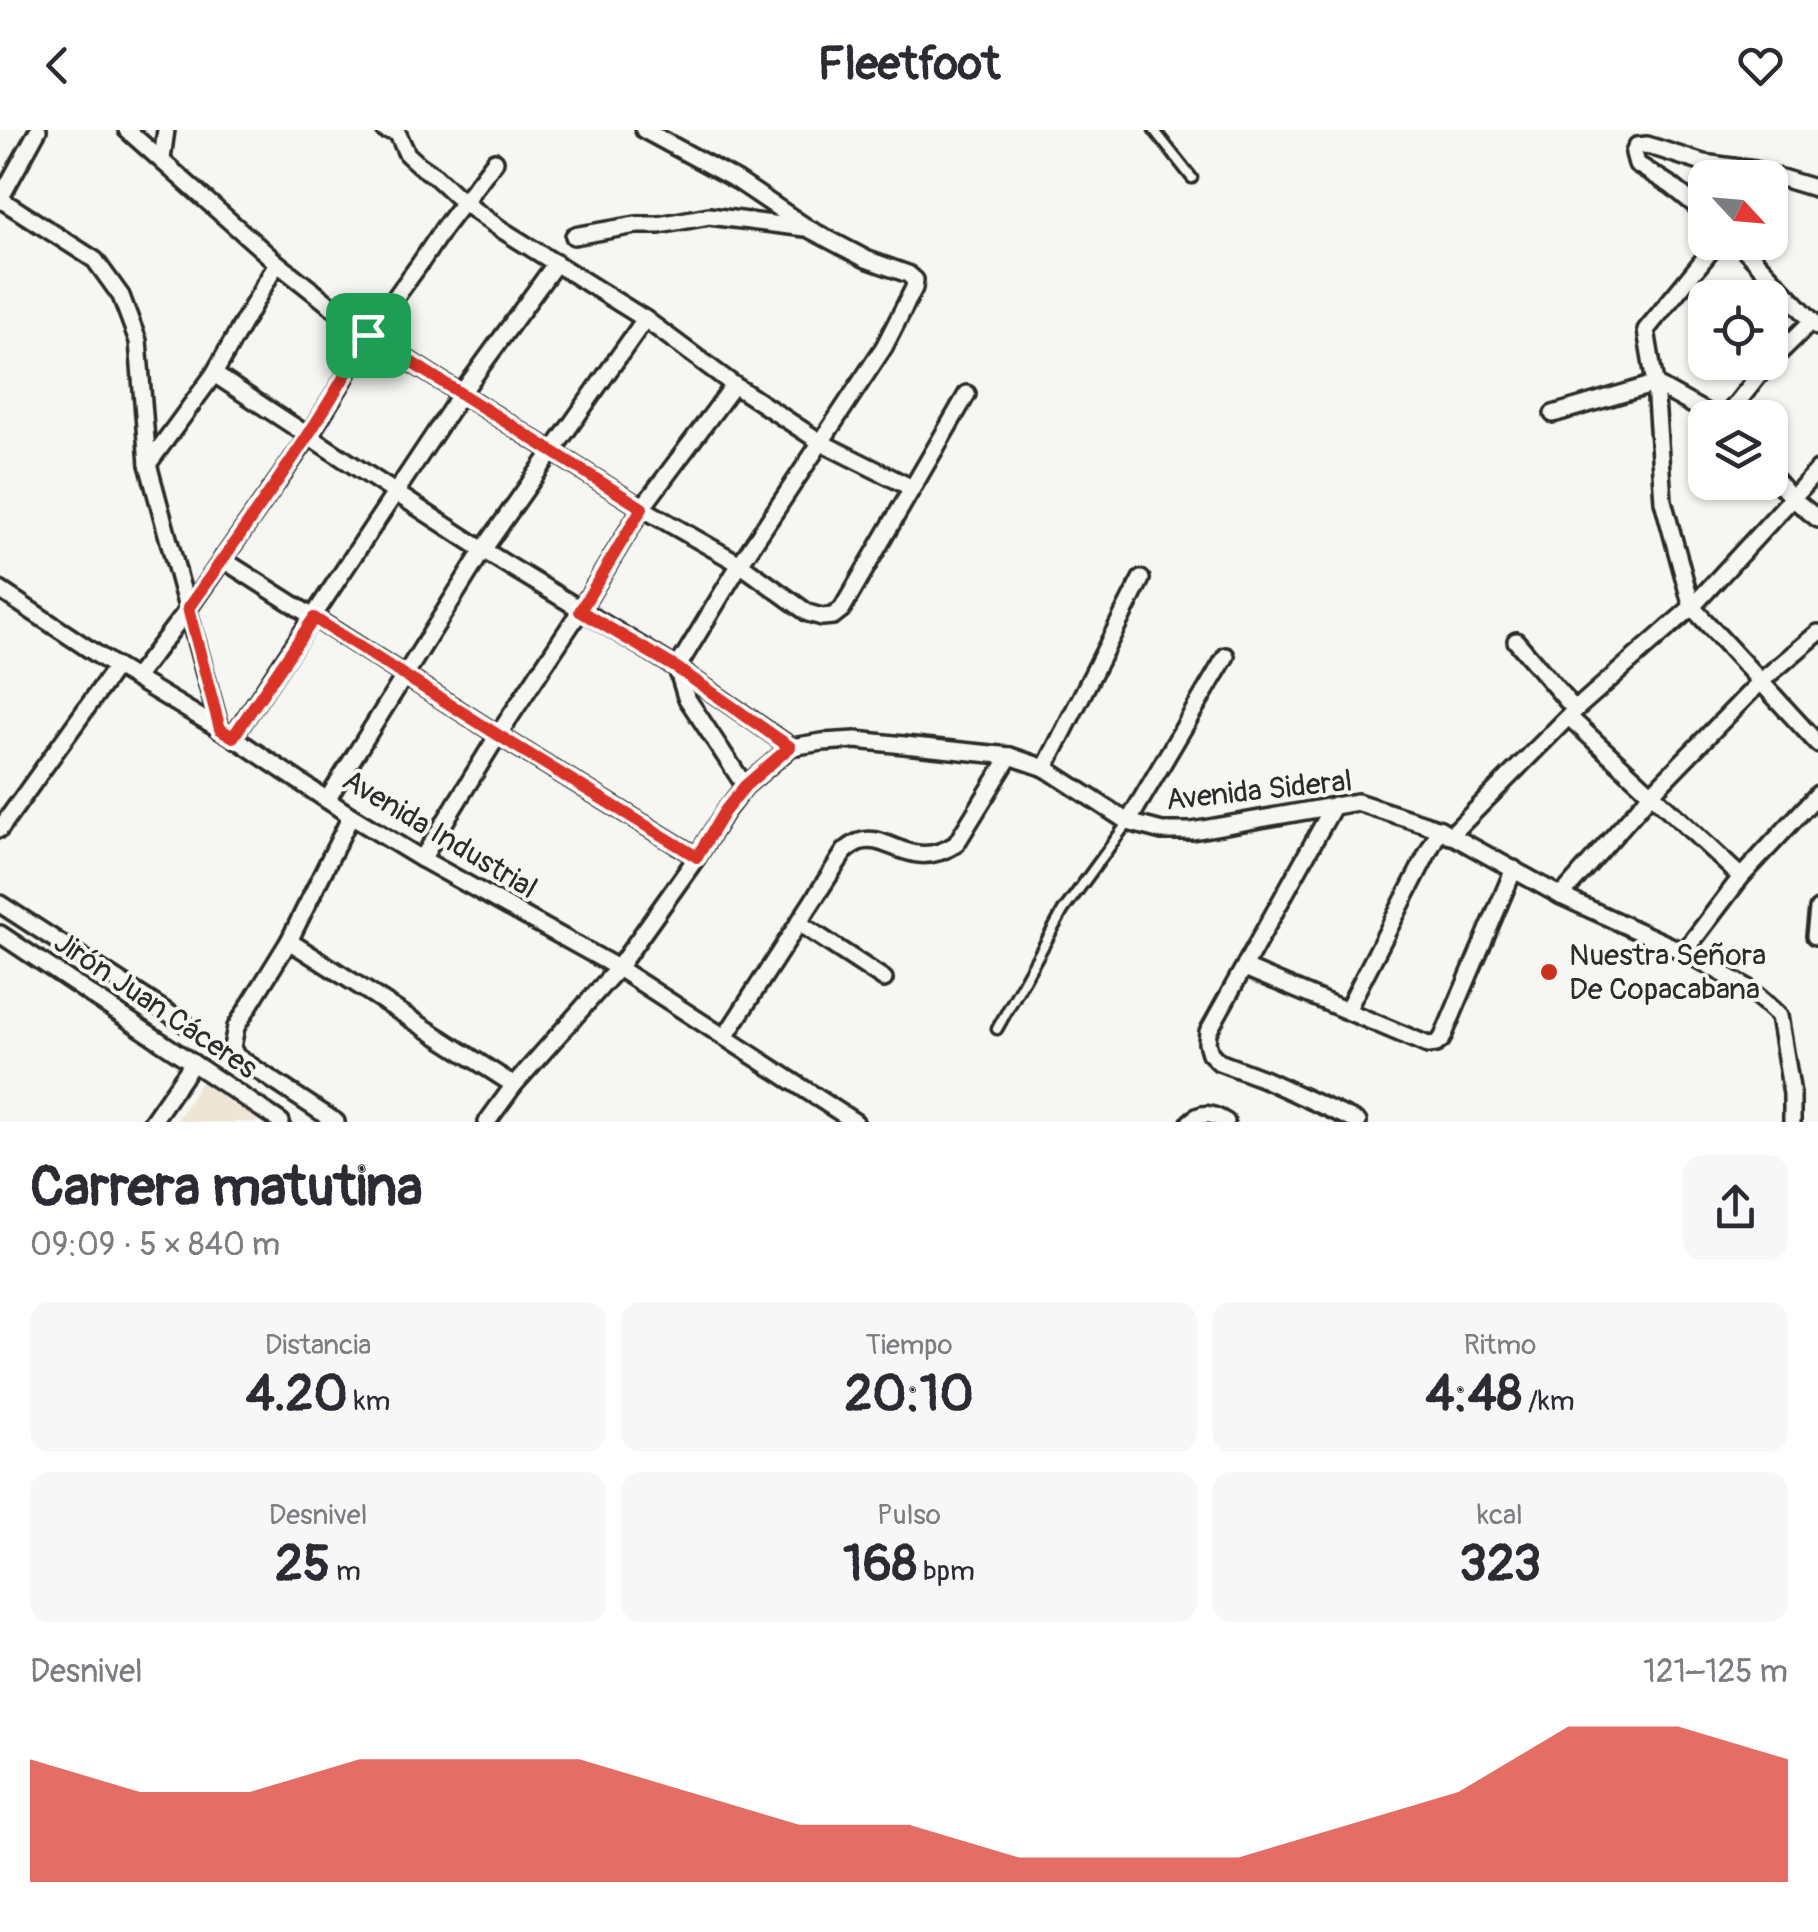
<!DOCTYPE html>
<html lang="es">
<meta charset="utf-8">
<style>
:root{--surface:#fff;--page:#f7f7f7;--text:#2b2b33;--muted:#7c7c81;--accent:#d93025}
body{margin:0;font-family:Pangolin,sans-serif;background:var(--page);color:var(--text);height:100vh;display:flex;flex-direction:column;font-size:38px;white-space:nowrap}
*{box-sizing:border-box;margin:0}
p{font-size:32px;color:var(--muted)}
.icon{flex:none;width:55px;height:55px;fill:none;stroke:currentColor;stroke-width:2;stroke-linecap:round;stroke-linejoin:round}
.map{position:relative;height:992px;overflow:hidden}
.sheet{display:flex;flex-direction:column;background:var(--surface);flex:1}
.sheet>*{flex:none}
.needle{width:65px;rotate:116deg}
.tools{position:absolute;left:1688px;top:30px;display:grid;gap:20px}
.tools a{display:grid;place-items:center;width:100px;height:100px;border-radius:20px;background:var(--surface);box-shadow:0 2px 8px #0004;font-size:50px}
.pin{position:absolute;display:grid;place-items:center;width:85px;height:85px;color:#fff;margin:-42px;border-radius:20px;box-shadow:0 5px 15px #0006}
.round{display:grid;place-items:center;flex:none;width:105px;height:105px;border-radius:20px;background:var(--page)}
.overview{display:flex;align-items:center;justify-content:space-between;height:170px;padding:0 30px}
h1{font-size:55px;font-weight:700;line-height:75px}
.figures{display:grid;grid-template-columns:repeat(3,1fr);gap:15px;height:170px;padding:10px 30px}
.figures div{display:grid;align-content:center;border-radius:20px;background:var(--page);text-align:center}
.figures b{font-size:50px;font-weight:700}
.figures small{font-size:28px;font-weight:400}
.figures p{font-size:28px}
.chart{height:280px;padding:20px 30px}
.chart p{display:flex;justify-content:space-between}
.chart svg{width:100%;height:180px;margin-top:10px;fill:var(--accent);opacity:.7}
header{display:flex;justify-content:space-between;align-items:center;height:130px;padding:0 30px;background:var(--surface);font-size:45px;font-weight:700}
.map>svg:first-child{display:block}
</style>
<header><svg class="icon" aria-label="back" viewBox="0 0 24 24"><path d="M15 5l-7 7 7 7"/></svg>Fleetfoot<svg class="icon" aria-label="heart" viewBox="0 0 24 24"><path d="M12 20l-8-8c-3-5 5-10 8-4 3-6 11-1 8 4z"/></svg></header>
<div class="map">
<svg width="1818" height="992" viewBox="0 0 1818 992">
<rect width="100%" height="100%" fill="#f6f6f2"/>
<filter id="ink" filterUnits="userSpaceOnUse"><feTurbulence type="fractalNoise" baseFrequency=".01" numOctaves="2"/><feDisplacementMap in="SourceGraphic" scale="20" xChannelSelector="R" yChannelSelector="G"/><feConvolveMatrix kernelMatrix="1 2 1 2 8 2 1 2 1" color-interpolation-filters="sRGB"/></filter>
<g filter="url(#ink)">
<path fill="#eee5d5" d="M201,952L264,992H176Z"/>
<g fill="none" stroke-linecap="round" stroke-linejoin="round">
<defs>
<g id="lane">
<path d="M1154,0L1192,48"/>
<path d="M997,899L1063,781L1128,692"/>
</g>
<g id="street">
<path d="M38,0L0,69L95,130L121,166L138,211L148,334L220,599"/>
<path d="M127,0L277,133L368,205L642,378L740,434L808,483L822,487L833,486L842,479L967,264"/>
<path d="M385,0L397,2L407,24L419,35L435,46L463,72L499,98L645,189L734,255L822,313L912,358"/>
<path d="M644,0L738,51L809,99L866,129L908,144L915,150L914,158L884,217L740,434L677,538L686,567L745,656"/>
<path d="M162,29L166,0"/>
<path d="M1705,83L1672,56L1637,34L1634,23L1637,16L1647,15L1703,33L1755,40L1818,59"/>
<path d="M574,106L636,95H659L709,86L805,98"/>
<path d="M1718,112L1646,200L1655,254L1663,371L1692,477L1818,614"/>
<path d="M1738,112L1818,197"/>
<path d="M214,244L483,420L677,538L791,617"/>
<path d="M1553,284L1655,254L1716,288"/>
<path d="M1725,288L1767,235L1812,191"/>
<path d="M148,334L214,244L277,133"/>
<path d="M1770,343L1792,368L1818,389"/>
<path d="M222,429L498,605L697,727"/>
<path d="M0,460L116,537L233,607L351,686L422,729L618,838L855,992"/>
<path d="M1516,511L1575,580"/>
<path d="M135,548L188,479L309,306L343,251L368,205L419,135L443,99L495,31"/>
<path d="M1569,587L1741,747"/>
<path d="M233,607L461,264L556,133"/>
<path d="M1045,638L1141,449"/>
<path d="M327,670L483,420L645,189"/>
<path d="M1334,675L1208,902L1207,913L1210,923L1219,932L1264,949L1358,992"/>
<path d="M1128,692L1226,526"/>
<path d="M0,699L116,537"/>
<path d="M1450,706L1575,580L1692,477L1818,340"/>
<path d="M422,729L498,605L580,481L642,378L734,255"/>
<path d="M1561,766L1650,665L1760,552L1818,503"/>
<path d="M0,774L187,895"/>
<path d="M799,793L884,849"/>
<path d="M0,804L281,992"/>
<path d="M1815,806L1818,779"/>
<path d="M289,811L514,955"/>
<path d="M1684,822L1741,747L1818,664"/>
<path d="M1245,838L1428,915L1436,914L1442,909L1514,739"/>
<path d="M1347,880L1440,699"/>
<path d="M725,907L845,721C849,718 853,714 859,712C888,701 910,743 956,714L1010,626"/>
<path d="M152,992L193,933"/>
<path d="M336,992L236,926L232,917L236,897L289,811L351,686"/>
<path d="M487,992L514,955L618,838L697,727L724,683L745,656L791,617L822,612L856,610L1010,626L1045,638L1128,692L1162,701H1192L1357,672L1440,699L1561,766L1684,822L1745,856L1764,872L1779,886L1792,964V992"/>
<path d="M1190,992C1202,980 1213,984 1226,992"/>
</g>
</defs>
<use href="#lane" stroke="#2b2b2b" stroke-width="15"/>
<use href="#street" stroke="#2b2b2b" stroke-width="22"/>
<use href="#lane" stroke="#f6f6f2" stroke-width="8"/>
<use href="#street" stroke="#f6f6f2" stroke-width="15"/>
</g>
</g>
<g fill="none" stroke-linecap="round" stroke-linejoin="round" filter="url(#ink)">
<defs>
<path id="route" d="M368,205L642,378L580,481L677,538L790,617L745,656L724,682L697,727L498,605L314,488L233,607L220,599L188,478C251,389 316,301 368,205Z"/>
</defs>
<use href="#route" stroke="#fff" stroke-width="20"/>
<use href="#route" stroke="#d93025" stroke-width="12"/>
</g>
<circle fill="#c8321e" stroke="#f6f6f2" stroke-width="4" cx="1549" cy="842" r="10"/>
<g text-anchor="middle" stroke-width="8" stroke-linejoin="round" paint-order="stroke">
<g font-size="30" fill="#2b2b2b" stroke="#f6f6f2">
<text transform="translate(1259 660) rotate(-6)" y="10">Avenida Sideral</text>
<text transform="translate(440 704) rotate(31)" y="10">Avenida Industrial</text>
<text transform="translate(156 875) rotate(34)" y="10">Jirón Juan Cáceres</text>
</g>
<g font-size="30" fill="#2b2b2b" stroke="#f6f6f2" text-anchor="start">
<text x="1569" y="835">Nuestra Señora<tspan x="1569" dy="34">De Copacabana</tspan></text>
</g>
</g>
</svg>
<div class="tools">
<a><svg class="needle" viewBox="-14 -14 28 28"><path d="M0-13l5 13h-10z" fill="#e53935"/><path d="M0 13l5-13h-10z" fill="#7c7c81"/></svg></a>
<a><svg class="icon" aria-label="locate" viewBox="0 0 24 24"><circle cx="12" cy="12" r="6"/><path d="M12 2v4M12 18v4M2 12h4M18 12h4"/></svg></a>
<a><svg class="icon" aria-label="layers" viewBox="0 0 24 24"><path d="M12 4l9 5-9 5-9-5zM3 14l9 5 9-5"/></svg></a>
</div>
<div class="pin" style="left:368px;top:205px;background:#1e9e55"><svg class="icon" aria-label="arrive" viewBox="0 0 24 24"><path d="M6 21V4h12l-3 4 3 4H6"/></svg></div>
</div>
<section class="sheet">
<div class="overview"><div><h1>Carrera matutina</h1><p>09:09 · 5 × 840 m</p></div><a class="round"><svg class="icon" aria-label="share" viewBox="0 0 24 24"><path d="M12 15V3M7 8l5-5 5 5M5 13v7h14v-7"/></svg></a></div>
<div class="figures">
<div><p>Distancia</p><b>4.20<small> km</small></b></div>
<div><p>Tiempo</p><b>20:10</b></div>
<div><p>Ritmo</p><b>4:48<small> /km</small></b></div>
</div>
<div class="figures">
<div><p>Desnivel</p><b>25<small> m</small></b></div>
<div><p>Pulso</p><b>168<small> bpm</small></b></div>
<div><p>kcal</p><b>323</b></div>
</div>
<div class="chart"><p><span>Desnivel</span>121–125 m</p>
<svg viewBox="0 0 160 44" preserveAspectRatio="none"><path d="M0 44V14L10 22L20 22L30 14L40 14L50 14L60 22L70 30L80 30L90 38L100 38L110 38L120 30L130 22L140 6L150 6L160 14V44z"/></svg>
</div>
</section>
